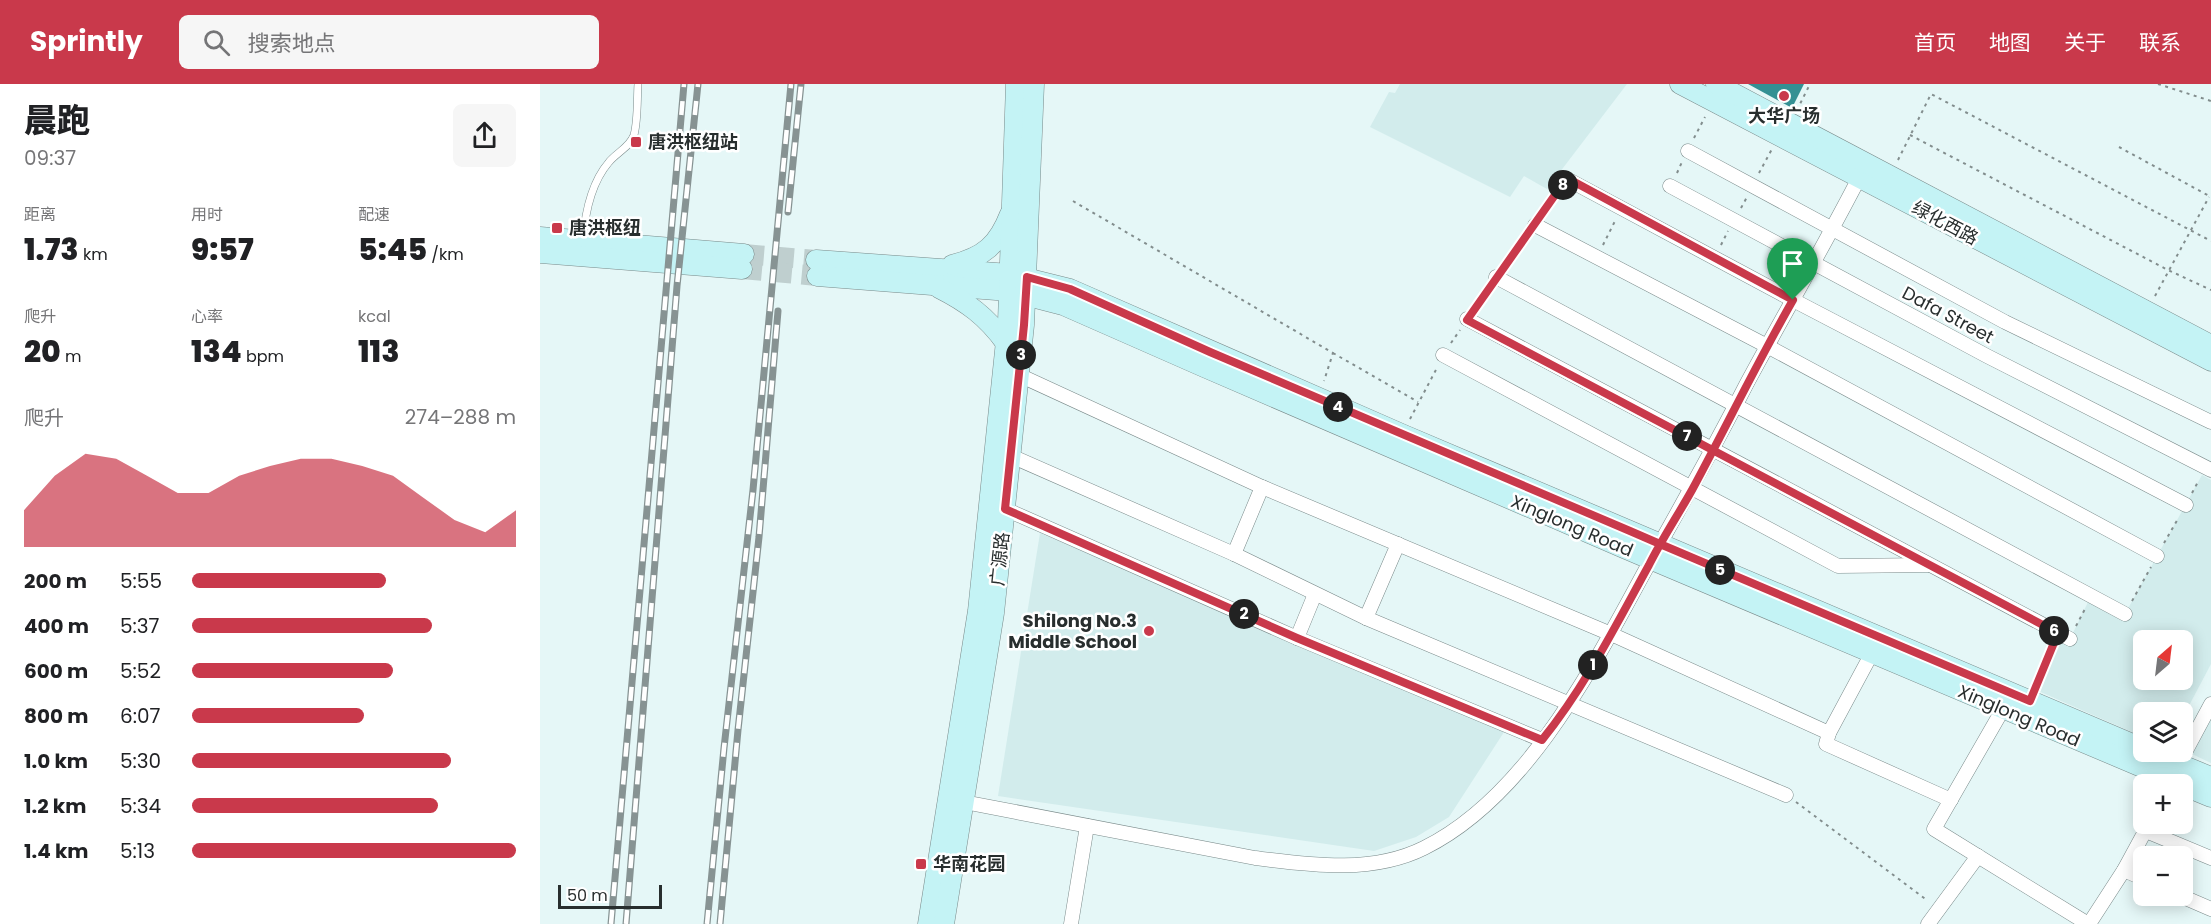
<!DOCTYPE html>
<html lang="zh">
<meta charset="utf-8">
<style>
:root{--surface:#fff;--page:#f6f6f6;--text:#202124;--muted:#757577;--accent:#c9394b}
body{margin:0;font-family:Poppins,"Noto Sans SC",sans-serif;background:var(--page);color:var(--text);height:100vh;display:flex;flex-direction:column;font-size:22px;white-space:nowrap}
*{box-sizing:border-box;margin:0}
p{font-size:20px;color:var(--muted)}
.icon{flex:none;width:33px;height:33px;fill:none;stroke:currentColor;stroke-width:2;stroke-linecap:round;stroke-linejoin:round}
.map{position:relative;flex:1;overflow:hidden}
.side{display:flex;flex-direction:column;background:var(--surface);width:540px}
.side>*{flex:none}
.needle{width:39px;rotate:28deg}
.buttons{position:absolute;left:1593px;top:546px;display:grid;gap:12px}
.buttons a{display:grid;place-items:center;width:60px;height:60px;border-radius:9px;background:var(--surface);box-shadow:0 3px 15px #0003;font-size:30px}
.scale{position:absolute;left:18px;bottom:15px;width:104px;box-sizing:border-box;padding-left:6px;border:3px solid #282e2e;border-top:0;font-size:16px;line-height:21px;white-space:nowrap;color:#282e2e;-webkit-text-stroke:4px #fff;paint-order:stroke}
.pin{position:absolute;display:grid;place-items:center;width:51px;height:51px;color:#fff;margin:-62px -26px;border-radius:50% 50% 50% 0;rotate:-45deg;box-shadow:0 0 6px #0007}
.pin .icon{rotate:45deg}
.km{position:absolute;width:30px;height:30px;margin:-15px;border-radius:50%;background:#222;color:#fff;font-size:16px;line-height:30px;text-align:center}
.round{display:grid;place-items:center;flex:none;width:63px;height:63px;border-radius:9px;background:var(--page)}
.summary{display:flex;align-items:center;justify-content:space-between;height:102px;padding:0 24px}
h1{font-size:33px;font-weight:800;line-height:45px}
.figures{display:grid;grid-template-columns:repeat(3,1fr);gap:9px;height:102px;padding:6px 24px}
.figures div{display:grid;align-content:center}
.figures b{font-size:30px;font-weight:800}
.figures small{font-size:16px;font-weight:400}
.figures p{font-size:16px}
.chart{height:168px;padding:12px 24px}
.chart p{display:flex;justify-content:space-between}
.chart svg{width:100%;height:108px;margin-top:6px;fill:var(--accent);opacity:.7}
ul{padding:0 24px;list-style:none;font-size:20px}
li{display:grid;grid-template-columns:96px 72px 1fr;align-items:center;height:45px}
li i{height:15px;border-radius:8px;background:var(--accent)}
header{display:flex;align-items:center;gap:36px;box-sizing:border-box;height:84px;padding:0 30px;background:var(--accent);color:#fff}
header strong{font-size:28px}
nav{display:flex;gap:33px;margin-inline-start:auto;font-size:21px}
.search{width:420px;height:54px;background:var(--page);display:flex;align-items:center;gap:15px;box-sizing:border-box;padding:0 21px;border-radius:9px;color:var(--muted);font-size:22px}
main{display:flex;flex:1;min-height:0}
.map>svg:first-child{display:block}
</style>
<header>
<strong>Sprintly</strong>
<div class="search"><svg class="icon" aria-label="search" viewBox="0 0 24 24"><circle cx="10" cy="10" r="6"/><path d="M15 15l6 6"/></svg>搜索地点</div>
<nav><a>首页</a><a>地图</a><a>关于</a><a>联系</a></nav>
</header>
<main>
<section class="side">
<div class="summary"><div><h1>晨跑</h1><p>09:37</p></div><a class="round"><svg class="icon" aria-label="share" viewBox="0 0 24 24"><path d="M12 15V3M7 8l5-5 5 5M5 13v7h14v-7"/></svg></a></div>
<div class="figures">
<div><p>距离</p><b>1.73<small> km</small></b></div>
<div><p>用时</p><b>9:57</b></div>
<div><p>配速</p><b>5:45<small> /km</small></b></div>
</div>
<div class="figures">
<div><p>爬升</p><b>20<small> m</small></b></div>
<div><p>心率</p><b>134<small> bpm</small></b></div>
<div><p>kcal</p><b>113</b></div>
</div>
<div class="chart"><p><span>爬升</span>274–288 m</p>
<svg viewBox="0 0 160 44" preserveAspectRatio="none"><path d="M0 44V29L10 15L20 6L30 8L40 15L50 22L60 22L70 15L80 11L90 8L100 8L110 11L120 15L130 24L140 33L150 38L160 29V44z"/></svg>
</div>
<ul>
<li><b>200 m</b>5:55<i style="width:60%"></i></li>
<li><b>400 m</b>5:37<i style="width:74%"></i></li>
<li><b>600 m</b>5:52<i style="width:62%"></i></li>
<li><b>800 m</b>6:07<i style="width:53%"></i></li>
<li><b>1.0 km</b>5:30<i style="width:80%"></i></li>
<li><b>1.2 km</b>5:34<i style="width:76%"></i></li>
<li><b>1.4 km</b>5:13<i style="width:100%"></i></li>
</ul>
</section>
<div class="map">
<svg width="1671" height="840" viewBox="0 0 1671 840">
<rect width="100%" height="100%" fill="#e5f7f7"/>
<g fill="#d2ecec" fill-rule="evenodd">
<path d="M860,0H1087L1007,105L984,92L970,113L830,43L849,8L855,9Z"/>
<path d="M1662,391L1671,396V580L1643,633L1642,628H1604L1603,653L1496,606L1518,549L1530,555L1551,512L1585,530ZM1604,556H1642V596H1604Z"/>
<path d="M500,449L966,645L909,733L876,753L834,767L458,712Z"/>
<path d="M1671,634V679L1652,670Z"/>
</g>
<path fill="#349093" d="M1208,0H1264L1252,24Z"/>
<g fill="none" stroke-linecap="round" stroke-linejoin="round">
<g stroke="#bfcfcf" stroke-width="20" stroke-dasharray="20 10" stroke-linecap="butt">
<path d="M204,170L276,176"/>
<path d="M202,185L277,192"/>
</g>
<defs>
<path id="lane" d="M43,156C45,129 51,99 69,78C76,69 90,63 94,51C98,36 97,16 98,0"/>
<g id="street">
<path d="M1148,67L1465,238L1671,338"/>
<path d="M1027,95L1253,216L1646,421"/>
<path d="M1130,102L1447,272L1671,386"/>
<path d="M995,141L1227,262L1617,472"/>
<path d="M956,193L1585,530"/>
<path d="M927,235L1530,555"/>
<path d="M903,271L1298,482L1388,481"/>
<path d="M479,291L722,403L1071,550L1289,649"/>
<path d="M471,372L694,470L826,534L1246,711"/>
<path d="M465,425L757,554L1002,656"/>
<path d="M694,470L722,403"/>
<path d="M826,534L858,460"/>
<path d="M757,554L775,510"/>
<path d="M1332,569L1289,649L1286,660L1411,716"/>
<path d="M1463,625L1394,745L1548,840"/>
<path d="M1635,687L1671,620"/>
<path d="M424,718L715,774C771,781 832,790 884,764C991,711 1057,574 1112,474C1144,417 1176,360 1206,301C1243,232 1283,164 1319,94"/>
<path d="M1606,747L1671,774"/>
<path d="M1584,786L1604,795"/>
<path d="M1641,812L1671,825"/>
<path d="M531,840L547,742"/>
<path d="M1388,840L1438,772"/>
<path d="M1549,840L1584,786L1609,740"/>
</g>
<g id="secondary">
<path d="M1140,0L1671,277"/>
<path d="M1176,0L1671,261"/>
<path d="M0,153L204,170"/>
<path d="M0,169L202,185"/>
<path d="M276,176L470,190L530,205L864,351L1604,665"/>
<path d="M412,181C444,173 458,161 470,130"/>
<path d="M277,192L469,207L523,221L664,283L1084,464L1642,700"/>
<path d="M399,204C427,218 447,233 465,258"/>
<path d="M1610,668L1671,693"/>
<path d="M1642,701L1671,713"/>
<path d="M388,840L438,527L468,238L476,0"/>
<path d="M404,840L454,529L484,241L494,0"/>
</g>
</defs>
<use href="#lane" stroke="#7a8a8a" stroke-width="8"/>
<use href="#street" stroke="#7a8a8a" stroke-width="15"/>
<use href="#secondary" stroke="#7a8a8a" stroke-width="21"/>
<g stroke="#828d8d" stroke-width="2" stroke-dasharray="3 4.5" stroke-linecap="butt">
<path d="M1618,0L1671,17"/>
<path d="M1257,26L1270,0"/>
<path d="M1370,51L1628,186L1671,206"/>
<path d="M1154,54L1165,33"/>
<path d="M1579,63L1671,113"/>
<path d="M1358,76L1391,10L1671,157"/>
<path d="M1137,89L1142,78"/>
<path d="M1219,89L1232,65"/>
<path d="M533,117L793,269L784,297"/>
<path d="M1201,124L1207,113"/>
<path d="M1003,129L1019,107"/>
<path d="M1063,161L1075,137"/>
<path d="M1181,161L1188,147"/>
<path d="M964,182L988,151"/>
<path d="M1615,212L1669,113"/>
<path d="M935,224L949,204"/>
<path d="M911,259L920,246"/>
<path d="M793,269L878,318"/>
<path d="M870,335L898,282"/>
<path d="M1652,409L1659,396"/>
<path d="M1624,459L1639,433"/>
<path d="M1592,517L1611,483"/>
<path d="M1536,542L1545,525"/>
<path d="M1496,602L1513,563"/>
<path d="M1256,718L1388,817"/>
</g>
<use href="#lane" stroke="#fff" stroke-width="7"/>
<use href="#street" stroke="#fff" stroke-width="14"/>
<use href="#secondary" stroke="#c4f3f5" stroke-width="20"/>
<defs>
<g id="rail">
<path d="M248,128L261,0"/>
<path d="M71,840L144,0"/>
<path d="M86,840L137,202L158,0"/>
<path d="M167,840L184,664L213,406L251,0"/>
<path d="M180,840L198,646L219,453L238,227"/>
</g>
</defs>
<use href="#rail" stroke="#879393" stroke-width="7"/>
<use href="#rail" stroke="#fff" stroke-width="4.5" stroke-dasharray="14" stroke-linecap="butt"/>
</g>
<g fill="none" stroke-linecap="round" stroke-linejoin="round">
<defs>
<path id="route" d="M1253,216C1217,279 1186,343 1152,406C1138,431 1122,455 1109,481C1076,541 1045,603 1002,656L757,554L465,425L484,241L487,193L530,205L670,268L1090,447L1120,460L1490,617L1518,549C1321,444 1124,340 927,236L1027,94L1253,216"/>
</defs>
<use href="#route" stroke="#fff" stroke-width="12"/>
<use href="#route" stroke="#c9394b" stroke-width="8"/>
</g>
<g fill="#c9394b" stroke="#fff" stroke-width="2">
<circle cx="1244" cy="12" r="6"/>
<rect x="90" y="52" width="12" height="12" rx="3"/>
<rect x="11" y="138" width="12" height="12" rx="3"/>
<circle cx="609" cy="547" r="6"/>
<rect x="375" y="774" width="12" height="12" rx="3"/>
</g>
<g text-anchor="middle" stroke-width="5" stroke-linejoin="round" paint-order="stroke">
<g font-size="18" font-weight="bold" fill="#282e2e" stroke="#fff" text-anchor="start">
<text x="1244" y="38" text-anchor="middle">大华广场</text>
<text x="108" y="64">唐洪枢纽站</text>
<text x="29" y="150">唐洪枢纽</text>
<text x="597" y="543" text-anchor="end">Shilong No.3<tspan x="597" dy="21">Middle School</tspan></text>
<text x="393" y="786">华南花园</text>
</g>
<g font-size="18" fill="#282e2e" stroke="#fff">
<text transform="translate(1405 139) rotate(28)" y="6">绿化西路</text>
<text transform="translate(1408 231) rotate(28)" y="6">Dafa Street</text>
<text transform="translate(1032 442) rotate(23)" y="6">Xinglong Road</text>
<text transform="translate(460 475) rotate(-84)" y="6">广源路</text>
<text transform="translate(1479 632) rotate(23)" y="6">Xinglong Road</text>
</g>
</g>
</svg>
<div class="buttons">
<a><svg class="needle" viewBox="-14 -14 28 28"><path d="M0-13l5 13h-10z" fill="#e53935"/><path d="M0 13l5-13h-10z" fill="#757577"/></svg></a>
<a><svg class="icon" aria-label="layers" viewBox="0 0 24 24"><path d="M12 4l9 5-9 5-9-5zM3 14l9 5 9-5"/></svg></a>
<a>+</a>
<a>−</a>
</div>
<div class="scale">50 m</div>
<div class="pin" style="left:1253px;top:216px;background:#1e9e55"><svg class="icon" aria-label="arrive" viewBox="0 0 24 24"><path d="M6 21V4h12l-3 4 3 4H6"/></svg></div>
<b class="km" style="left:1053px;top:581px">1</b>
<b class="km" style="left:704px;top:530px">2</b>
<b class="km" style="left:481px;top:271px">3</b>
<b class="km" style="left:798px;top:323px">4</b>
<b class="km" style="left:1180px;top:486px">5</b>
<b class="km" style="left:1514px;top:547px">6</b>
<b class="km" style="left:1147px;top:352px">7</b>
<b class="km" style="left:1023px;top:101px">8</b>
</div>
</main>
